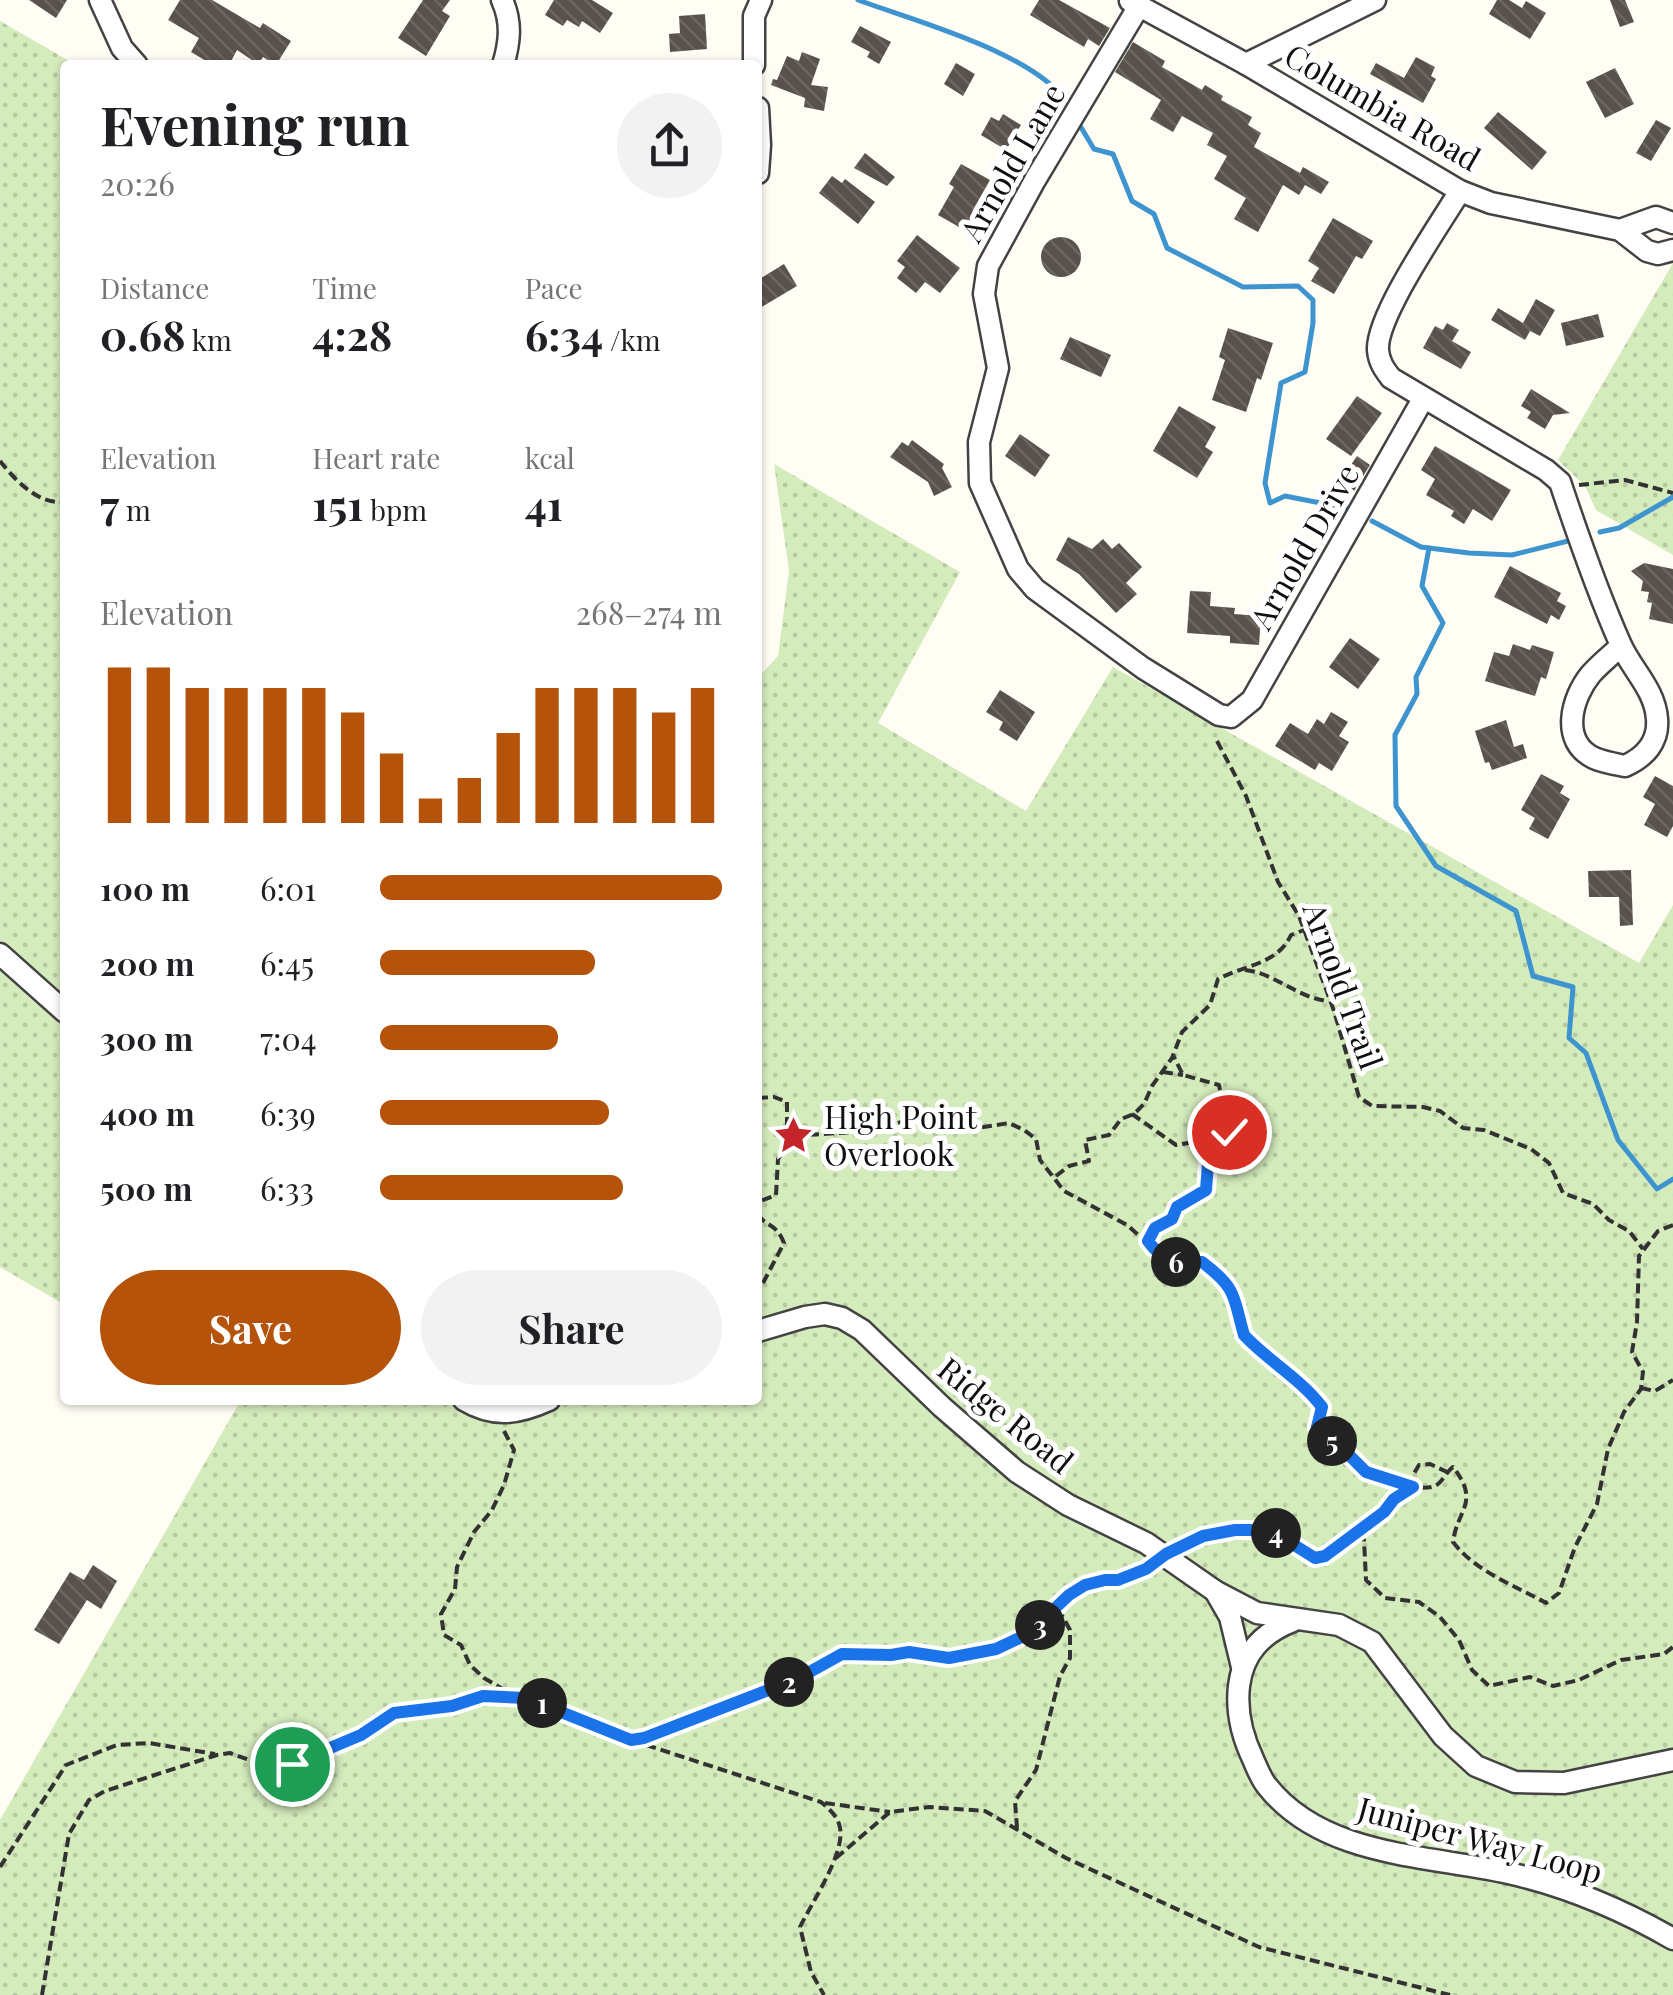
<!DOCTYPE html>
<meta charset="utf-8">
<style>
:root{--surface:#fff;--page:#f2f2f2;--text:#202124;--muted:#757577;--accent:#b45309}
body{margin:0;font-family:"Playfair Display",serif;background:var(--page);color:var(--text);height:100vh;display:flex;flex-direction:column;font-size:38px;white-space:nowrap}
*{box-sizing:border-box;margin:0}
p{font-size:32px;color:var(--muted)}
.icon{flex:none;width:55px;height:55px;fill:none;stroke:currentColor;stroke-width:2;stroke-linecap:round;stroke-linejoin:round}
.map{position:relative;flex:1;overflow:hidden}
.panel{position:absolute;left:60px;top:60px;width:702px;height:1345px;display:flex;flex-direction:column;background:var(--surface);border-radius:10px;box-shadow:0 2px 8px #0004}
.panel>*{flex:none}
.pin{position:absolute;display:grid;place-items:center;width:85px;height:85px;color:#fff;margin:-42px;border:5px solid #fff;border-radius:50%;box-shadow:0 2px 10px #0007}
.km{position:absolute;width:50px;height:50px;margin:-25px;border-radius:50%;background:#222;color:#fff;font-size:28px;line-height:50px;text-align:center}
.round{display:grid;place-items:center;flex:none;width:105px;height:105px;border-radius:52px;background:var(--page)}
.headline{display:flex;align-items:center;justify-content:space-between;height:170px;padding:0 40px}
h1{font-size:55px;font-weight:700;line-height:75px}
.metrics{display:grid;grid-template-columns:repeat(3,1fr);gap:15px;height:170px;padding:10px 40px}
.metrics div{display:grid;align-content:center}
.metrics b{font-size:42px;font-weight:700}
.metrics small{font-size:28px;font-weight:400}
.metrics p{font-size:28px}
.chart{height:280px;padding:20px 40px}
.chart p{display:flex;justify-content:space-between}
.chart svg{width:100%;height:180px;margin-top:10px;stroke:var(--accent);stroke-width:6}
.action{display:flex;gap:20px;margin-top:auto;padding:20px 40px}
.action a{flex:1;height:115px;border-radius:60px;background:var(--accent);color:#fff;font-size:40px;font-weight:700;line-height:115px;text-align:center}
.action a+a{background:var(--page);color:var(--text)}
ul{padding:0 40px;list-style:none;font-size:32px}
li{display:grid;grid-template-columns:160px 120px 1fr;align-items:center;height:75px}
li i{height:25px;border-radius:12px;background:var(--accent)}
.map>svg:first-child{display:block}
</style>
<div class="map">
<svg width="1673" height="1995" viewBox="0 0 1673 1995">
<defs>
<pattern id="park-dots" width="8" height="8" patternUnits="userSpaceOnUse" patternTransform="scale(2.5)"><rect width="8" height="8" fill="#d4ebbc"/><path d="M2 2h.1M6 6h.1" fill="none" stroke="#b5c8a1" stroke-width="1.8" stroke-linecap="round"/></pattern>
<pattern id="building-back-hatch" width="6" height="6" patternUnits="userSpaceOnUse" patternTransform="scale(2.5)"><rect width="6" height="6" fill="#59524c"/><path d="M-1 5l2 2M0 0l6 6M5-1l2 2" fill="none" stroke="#6c6661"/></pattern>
</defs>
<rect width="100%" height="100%" fill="#fffdf4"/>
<g fill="url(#park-dots)">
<path d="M0,21L76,65H65V1305L0,1267Z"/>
<path d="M1673,263V555L1596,510L1585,486L1558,460Z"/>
<path d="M774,464L960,572L878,723L1026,811L1113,667L1639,963L1673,905V1995H0V1820L238,1405L231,1400H758V678L778,656L789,571Z"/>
</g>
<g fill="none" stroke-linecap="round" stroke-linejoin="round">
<g stroke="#3d94cf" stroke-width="5">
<path d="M858,0C914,21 1040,54 1070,107"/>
<path d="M1079,124L1094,149L1113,154L1132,201L1154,214L1167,248L1243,287L1298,286L1313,300V323L1305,372L1281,383L1265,483L1270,503L1285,496L1346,508"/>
<path d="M1372,521L1421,547L1469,553L1512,555L1568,541"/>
<path d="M1600,532L1619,528L1673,497"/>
<path d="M1429,548L1422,586L1443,623L1416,677L1417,694L1395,735L1396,806L1436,866L1516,911L1533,976L1573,987L1569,1038L1586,1053L1618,1140L1657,1189L1673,1179"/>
</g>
</g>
<g fill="url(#building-back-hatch)">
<path d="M29,0H67L56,18Z"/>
<path d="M180,0H212L260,28L263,23L291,41L276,65L263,57L258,64L237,50L229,65H213L191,52L199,38L168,20Z"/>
<path d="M423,0H450L442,11L450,16L426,56L398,38Z"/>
<path d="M554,0H592L613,13L600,33L582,21L579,27L567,20L563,26L545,15Z"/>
<path d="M1039,0H1059L1110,28L1099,46L1088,39L1084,47L1030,15Z"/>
<path d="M1497,0H1509L1522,8L1526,1L1546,13L1530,39L1489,14Z"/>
<path d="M1610,0H1625L1634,22L1620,27Z"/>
<path d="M705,14L707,49L670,52L669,34L680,33L679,16Z"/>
<path d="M860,26L891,42L879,64L867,57L870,52L851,42Z"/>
<path d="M1133,42L1165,61L1162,67L1202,90L1205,85L1223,96L1221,100L1252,117L1248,125L1261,133L1254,147L1300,173L1303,167L1329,182L1321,194L1305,185L1299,195L1283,185L1258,232L1234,219L1246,198L1214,179L1227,156L1207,145L1213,133L1182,116L1173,132L1150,119L1161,100L1115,72Z"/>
<path d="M802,52L820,59L811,85L828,87L824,111L804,107L805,98L771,85L773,79L777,80L787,56L799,61Z"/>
<path d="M1416,57L1435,67L1431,76L1436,79L1423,103L1370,74L1376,63L1404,78Z"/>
<path d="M956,63L975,74L963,96L944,84Z"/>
<path d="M1615,68L1634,104L1605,118L1586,82Z"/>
<path d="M1498,112L1547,152L1532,170L1484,128Z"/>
<path d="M1003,114L1021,125L1006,150L981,135L991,117L999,121Z"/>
<path d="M1656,120L1671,128L1651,161L1636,153Z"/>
<path d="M865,153L895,177L887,186L854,168Z"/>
<path d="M961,164L990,180L973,210L976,212L966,231L938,215L954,187L949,184Z"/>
<path d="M832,176L842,183L845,179L875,202L858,224L819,193Z"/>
<path d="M1333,218L1373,241L1362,259L1356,256L1334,294L1311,281L1319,268L1308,261Z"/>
<path d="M917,235L960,268L940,293L925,282L916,293L897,278L905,267L897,261Z"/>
<circle cx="1061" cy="257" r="20"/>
<path d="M784,264L797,286L758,309V280Z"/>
<path d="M1536,299L1555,310L1540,336L1530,331L1525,340L1491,320L1498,308L1523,323Z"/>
<path d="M1598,314L1604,337L1566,346L1561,323Z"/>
<path d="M1447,323L1459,330L1452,341L1471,352L1461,369L1423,348L1435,326L1443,330Z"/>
<path d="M1228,328L1273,343L1261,380L1257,378L1246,412L1212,400L1225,360L1219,357Z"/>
<path d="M1070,337L1111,355L1101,377L1060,359Z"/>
<path d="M1531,389L1570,413L1553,415L1545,429L1527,418L1531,412L1521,406Z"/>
<path d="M1357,396L1382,413L1351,456L1326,439Z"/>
<path d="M1179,406L1216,427L1205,447L1213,452L1197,478L1153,451Z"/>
<path d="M1020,434L1050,455L1035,477L1005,456Z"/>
<path d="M912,440L944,464L942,468L952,487L934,496L928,482L890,457L902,442L908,446Z"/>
<path d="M1435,446L1511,490L1492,521L1473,509L1464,524L1451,516L1454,511L1426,495L1435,479L1421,470Z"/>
<path d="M1357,456L1370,465L1354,491L1340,481Z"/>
<path d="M1068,537L1092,549L1103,539L1112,549L1119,543L1142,567L1126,583L1137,594L1116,613L1079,574L1056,560Z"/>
<path d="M1644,563L1673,569V624L1649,619L1652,603L1647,602L1649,592L1641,591L1643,581L1631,571Z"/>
<path d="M1510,566L1561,593L1557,601L1566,606L1559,620L1551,615L1547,624L1494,597Z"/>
<path d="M1190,591L1211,592L1210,606L1235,608L1234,614L1261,616L1259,645L1230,643V636L1187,633Z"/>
<path d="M1350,638L1380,659L1358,689L1329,667Z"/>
<path d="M1513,644L1530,650L1532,645L1554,652L1546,679L1541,677L1535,696L1485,681L1494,652L1509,656Z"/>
<path d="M1000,690L1035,712L1017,741L999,730L1003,722L986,712Z"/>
<path d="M1331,712L1348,722L1339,736L1349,742L1332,771L1319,763L1315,770L1275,746L1290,723L1308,734L1317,719L1324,724Z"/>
<path d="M1506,720L1514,747L1523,744L1527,758L1492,770L1489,762L1485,763L1475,731Z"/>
<path d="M1541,774L1564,786L1560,793L1570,799L1548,839L1529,829L1535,818L1521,810Z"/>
<path d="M1655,776L1673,786V826L1667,837L1644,825L1655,804L1643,797Z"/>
<path d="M1631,870L1633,925L1620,926L1619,897H1589L1588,871Z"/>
<path d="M93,1565L117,1581L101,1609L87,1600L59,1644L34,1630L70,1572L84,1580Z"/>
</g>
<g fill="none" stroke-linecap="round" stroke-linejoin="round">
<defs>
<g id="minor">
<path d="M100,0L122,48L137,65"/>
<path d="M502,0C512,22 510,42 503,65"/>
<path d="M1130,1L1246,64L1460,191L1491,203L1620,230L1647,251L1658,254L1673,250"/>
<path d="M1139,6L1035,180L988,266L984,294L998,368L979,442L980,483L1018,569L1035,589L1143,668L1219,715L1231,717L1252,700L1423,399"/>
<path d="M1246,64L1375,0"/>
<path d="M754,65V16L761,0"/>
<path d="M758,108L760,145L758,173"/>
<path d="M1460,191C1440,224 1376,316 1378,350C1379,362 1384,369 1391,378L1546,470L1560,482C1578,536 1597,591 1620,643C1631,669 1655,689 1657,719C1659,742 1645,757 1625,766C1615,764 1603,762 1594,758C1560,742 1571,698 1591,674C1600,664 1611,655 1621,646"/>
<path d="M1620,230L1656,217L1673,223"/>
<path d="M0,954L65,1012"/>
<path d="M758,1331L805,1317L825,1314L842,1318L862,1330L942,1407L1017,1472L1068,1505L1146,1543L1215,1591L1257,1613L1339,1625L1372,1642L1443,1736L1476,1766L1515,1782L1564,1783L1673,1760"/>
<path d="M464,1400C494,1418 518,1414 549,1400"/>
<path d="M1215,1591L1230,1617L1242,1667"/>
<path d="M1293,1621C1262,1633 1243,1653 1239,1686C1236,1712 1242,1736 1253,1759C1257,1768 1261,1779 1267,1786C1322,1856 1425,1855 1504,1872C1564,1885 1621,1909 1673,1939"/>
</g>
</defs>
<use href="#minor" stroke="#434343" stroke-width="25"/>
<g stroke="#323232" stroke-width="4" stroke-dasharray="10 5" stroke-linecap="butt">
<path d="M0,461C15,480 38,505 65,502"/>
<path d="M1579,485L1625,480L1673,493"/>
<path d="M1217,741L1246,796L1278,882L1299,916L1334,1011L1359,1097L1372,1106L1423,1107L1440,1111L1463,1128L1484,1130L1531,1149L1549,1163L1563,1193L1593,1204L1609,1220L1629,1231L1643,1249"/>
<path d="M1245,970C1275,973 1299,999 1329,1001"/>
<path d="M1163,1072L1183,1075"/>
<path d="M758,1098L774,1097L787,1102V1125L794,1136L778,1159L776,1195L758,1202"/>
<path d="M1132,1114L1176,1145L1200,1141L1222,1147L1236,1142L1233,1128L1238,1115L1237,1106L1222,1101L1219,1085L1183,1075L1173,1055"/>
<path d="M794,1136C825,1133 856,1134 887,1126C902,1123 917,1115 932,1110L977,1128L1009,1123L1024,1130L1036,1139L1040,1160L1064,1191L1127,1225L1166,1259L1183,1264L1202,1262C1239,1291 1232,1295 1244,1335C1269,1361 1300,1378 1322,1407L1317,1427L1319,1435L1338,1444L1366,1472L1412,1487"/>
<path d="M1191,1141V1134C1205,1118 1217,1128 1234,1132"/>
<path d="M1056,1176L1069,1166L1089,1161L1085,1140L1109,1135L1121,1119L1134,1114L1144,1104L1152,1086L1172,1058L1182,1032L1210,1005L1218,979C1244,965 1277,965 1291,935L1304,930"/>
<path d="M758,1214C765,1227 776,1222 784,1243L763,1283"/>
<path d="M1673,1225L1658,1231L1639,1256L1637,1322L1632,1352L1643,1372L1641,1389L1624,1412L1608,1449L1597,1504L1575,1547L1559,1593L1546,1603C1514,1585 1476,1572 1453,1542C1457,1509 1481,1503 1453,1467C1447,1471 1445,1478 1438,1484C1429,1491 1418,1485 1408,1490C1390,1499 1377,1518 1359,1530L1364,1540L1366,1580L1385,1598L1419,1602L1440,1617L1459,1640L1472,1670L1489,1686L1530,1677L1553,1686L1579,1680L1621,1660L1664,1654L1673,1647"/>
<path d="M1148,1241L1155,1229L1173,1219L1177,1207L1206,1190L1212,1146"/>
<path d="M1641,1388L1655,1391L1673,1380"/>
<path d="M504,1431L514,1450L504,1485L492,1510L474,1532L457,1567L455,1589L441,1614L444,1635L461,1645L470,1665L484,1678L513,1695"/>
<path d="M1413,1487V1475L1419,1465L1430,1464L1447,1472"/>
<path d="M1185,1546C1205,1536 1250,1522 1272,1531C1287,1537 1301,1550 1315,1558L1325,1556L1359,1530"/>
<path d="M636,1739L797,1679L842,1654L928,1653L949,1658L995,1649L1028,1634L1069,1595L1085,1585L1105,1579L1119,1580L1151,1566"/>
<path d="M825,1803L890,1812"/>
<path d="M1017,1828L1015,1801L1036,1770L1060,1676L1070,1658V1630L1058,1608"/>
<path d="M836,1858L890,1812L929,1807L985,1811L1066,1858L1259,1947L1450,1995"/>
<path d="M0,1867L66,1765L117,1745L149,1743L215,1754"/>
<path d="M42,1995L69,1834L89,1800L105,1791L217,1755L230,1753L271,1768L292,1764L361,1735L394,1713L453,1706L483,1696L526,1697L631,1740L821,1802C829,1809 838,1816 840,1828C845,1854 812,1902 800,1927L811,1972L824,1995"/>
</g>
<use href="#minor" stroke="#fff" stroke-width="20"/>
</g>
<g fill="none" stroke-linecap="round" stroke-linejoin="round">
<defs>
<path id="route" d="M292,1764L361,1735L394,1713L452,1706L483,1696L526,1698L631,1740L644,1738L797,1679L842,1654L891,1655L909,1652L949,1658L996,1649L1028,1634L1069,1595L1085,1585L1105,1580H1118L1146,1569L1166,1554L1203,1536L1235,1530H1270L1315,1558L1325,1556L1384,1512L1394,1499L1413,1487L1366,1472L1338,1444L1319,1435L1317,1427L1322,1407C1300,1378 1268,1361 1244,1335C1233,1297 1238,1289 1202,1262C1179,1264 1162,1261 1148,1241L1155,1228L1172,1219L1177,1207L1206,1190L1209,1151L1212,1146L1226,1147L1236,1142L1234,1132H1229"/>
</defs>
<use href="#route" stroke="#fff" stroke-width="20"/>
<use href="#route" stroke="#1a73e8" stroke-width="12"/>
</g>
<defs>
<symbol id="sight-bare" viewBox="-9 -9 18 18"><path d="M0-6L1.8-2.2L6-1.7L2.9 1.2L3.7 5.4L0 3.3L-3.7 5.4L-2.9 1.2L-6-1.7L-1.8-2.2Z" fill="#c4252b" stroke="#fff" stroke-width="2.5" paint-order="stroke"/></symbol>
</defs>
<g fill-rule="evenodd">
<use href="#sight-bare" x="766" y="1108" width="55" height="55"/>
</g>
<g text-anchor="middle" stroke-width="10" stroke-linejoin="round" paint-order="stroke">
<g font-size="32" fill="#101010" stroke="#fff">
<text transform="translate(1382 108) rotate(30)" y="11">Columbia Road</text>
<text transform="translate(1013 163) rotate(-60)" y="11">Arnold Lane</text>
<text transform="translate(1305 547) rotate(-60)" y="11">Arnold Drive</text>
<text transform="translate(1342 986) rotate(70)" y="11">Arnold Trail</text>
<text transform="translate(1005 1416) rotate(39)" y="11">Ridge Road</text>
<text transform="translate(1480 1841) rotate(15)" y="11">Juniper Way Loop</text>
</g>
<g font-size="32" fill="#101010" stroke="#fff" text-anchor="start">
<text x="824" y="1129">High Point<tspan x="824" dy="37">Overlook</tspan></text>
</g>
</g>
</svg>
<div class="pin" style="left:292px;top:1764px;background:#1e9e55"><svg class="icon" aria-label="arrive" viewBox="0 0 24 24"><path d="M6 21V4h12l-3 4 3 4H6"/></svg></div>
<div class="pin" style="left:1229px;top:1132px;background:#d93025"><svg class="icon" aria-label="check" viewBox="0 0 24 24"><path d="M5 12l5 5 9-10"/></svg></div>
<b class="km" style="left:542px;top:1703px">1</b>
<b class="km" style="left:789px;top:1682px">2</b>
<b class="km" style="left:1040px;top:1625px">3</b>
<b class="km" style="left:1276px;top:1533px">4</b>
<b class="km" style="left:1332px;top:1441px">5</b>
<b class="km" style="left:1176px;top:1262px">6</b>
<section class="panel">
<div class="headline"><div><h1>Evening run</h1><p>20:26</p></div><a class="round"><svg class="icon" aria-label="share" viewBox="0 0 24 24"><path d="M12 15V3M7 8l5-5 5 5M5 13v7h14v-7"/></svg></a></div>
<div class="metrics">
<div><p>Distance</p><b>0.68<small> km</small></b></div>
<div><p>Time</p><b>4:28</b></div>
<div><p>Pace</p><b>6:34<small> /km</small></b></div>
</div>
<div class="metrics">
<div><p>Elevation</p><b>7<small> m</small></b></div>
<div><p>Heart rate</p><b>151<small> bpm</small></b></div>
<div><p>kcal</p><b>41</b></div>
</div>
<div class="chart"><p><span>Elevation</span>268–274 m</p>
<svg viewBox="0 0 160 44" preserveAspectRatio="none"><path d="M5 44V6M15 44V6M25 44V11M35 44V11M45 44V11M55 44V11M65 44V17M75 44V27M85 44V38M95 44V33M105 44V22M115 44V11M125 44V11M135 44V11M145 44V17M155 44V11"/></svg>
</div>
<ul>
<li><b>100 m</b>6:01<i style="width:100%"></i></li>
<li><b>200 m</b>6:45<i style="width:63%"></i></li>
<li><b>300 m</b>7:04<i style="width:52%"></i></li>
<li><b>400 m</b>6:39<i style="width:67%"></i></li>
<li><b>500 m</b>6:33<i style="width:71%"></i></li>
</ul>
<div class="action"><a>Save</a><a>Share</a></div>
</section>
</div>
